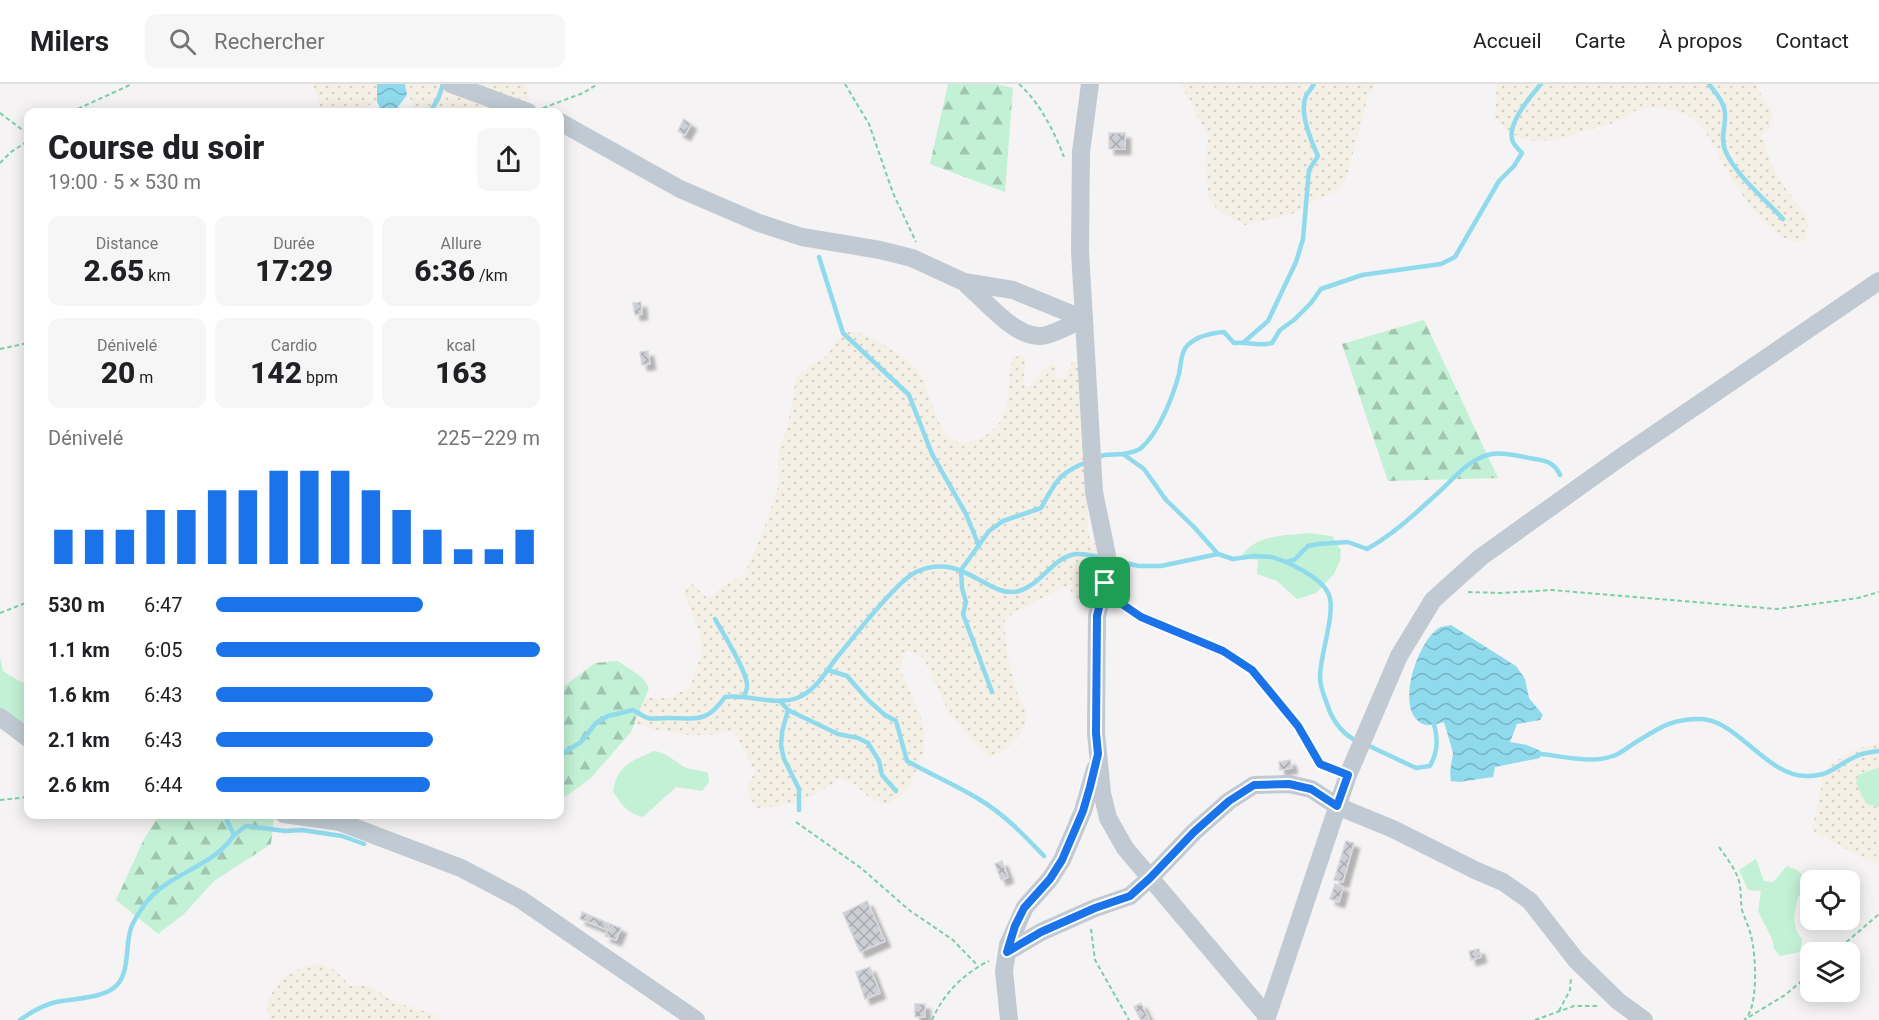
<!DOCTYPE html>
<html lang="fr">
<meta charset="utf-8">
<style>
:root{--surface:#fff;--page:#f6f6f6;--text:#202124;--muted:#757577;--line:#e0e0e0;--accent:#1a73e8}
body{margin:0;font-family:Roboto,sans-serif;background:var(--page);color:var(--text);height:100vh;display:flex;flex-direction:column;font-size:22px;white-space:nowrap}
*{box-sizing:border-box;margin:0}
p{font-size:20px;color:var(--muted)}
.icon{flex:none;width:33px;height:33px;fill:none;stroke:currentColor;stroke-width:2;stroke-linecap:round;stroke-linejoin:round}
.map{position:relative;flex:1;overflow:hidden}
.side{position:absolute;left:24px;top:24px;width:540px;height:711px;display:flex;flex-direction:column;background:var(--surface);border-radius:12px;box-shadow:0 3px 15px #0003}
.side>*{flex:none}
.controls{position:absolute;left:1800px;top:786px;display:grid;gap:12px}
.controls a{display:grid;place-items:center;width:60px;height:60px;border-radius:12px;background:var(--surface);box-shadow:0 3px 15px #0003;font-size:30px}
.pin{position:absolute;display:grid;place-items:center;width:51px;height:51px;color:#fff;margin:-26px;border-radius:12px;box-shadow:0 3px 9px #0006}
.round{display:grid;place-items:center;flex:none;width:63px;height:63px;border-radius:12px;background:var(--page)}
.headline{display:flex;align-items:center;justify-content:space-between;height:102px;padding:0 24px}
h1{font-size:33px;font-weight:800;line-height:45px}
.figures{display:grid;grid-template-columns:repeat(3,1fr);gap:9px;height:102px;padding:6px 24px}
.figures div{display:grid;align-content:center;border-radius:12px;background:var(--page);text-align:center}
.figures b{font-size:30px;font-weight:800}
.figures small{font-size:16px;font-weight:400}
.figures p{font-size:16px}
.chart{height:168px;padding:12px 24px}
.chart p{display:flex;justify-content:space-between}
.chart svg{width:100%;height:108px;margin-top:6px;stroke:var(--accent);stroke-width:6}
ul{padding:0 24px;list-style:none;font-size:20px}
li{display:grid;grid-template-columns:96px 72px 1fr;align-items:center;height:45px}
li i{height:15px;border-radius:8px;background:var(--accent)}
header{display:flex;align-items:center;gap:36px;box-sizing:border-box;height:84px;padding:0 30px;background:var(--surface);border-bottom:2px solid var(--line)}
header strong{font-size:28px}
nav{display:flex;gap:33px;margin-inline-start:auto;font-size:21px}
.search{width:420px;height:54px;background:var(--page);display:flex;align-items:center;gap:15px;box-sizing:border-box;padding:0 21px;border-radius:12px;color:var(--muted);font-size:22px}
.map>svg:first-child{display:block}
</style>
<header>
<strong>Milers</strong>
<div class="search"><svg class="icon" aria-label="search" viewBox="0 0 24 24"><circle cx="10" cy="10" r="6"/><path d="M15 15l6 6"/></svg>Rechercher</div>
<nav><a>Accueil</a><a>Carte</a><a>À propos</a><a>Contact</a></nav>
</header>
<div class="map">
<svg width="1879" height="936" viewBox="0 0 1879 936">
<defs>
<pattern id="forest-firs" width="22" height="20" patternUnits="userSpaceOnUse" patternTransform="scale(1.5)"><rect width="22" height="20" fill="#c3f1d5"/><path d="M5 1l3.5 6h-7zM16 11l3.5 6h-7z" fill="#a0c6b0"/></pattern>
<pattern id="sand-dots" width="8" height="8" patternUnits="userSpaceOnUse" patternTransform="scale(1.5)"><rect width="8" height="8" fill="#f5f0e5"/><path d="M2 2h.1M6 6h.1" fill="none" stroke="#d4d0c7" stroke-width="1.8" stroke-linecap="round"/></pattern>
<pattern id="water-waves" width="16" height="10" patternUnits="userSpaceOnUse" patternTransform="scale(1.5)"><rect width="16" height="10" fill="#90daee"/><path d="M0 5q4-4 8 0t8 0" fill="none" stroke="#78b4c4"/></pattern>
<pattern id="building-cross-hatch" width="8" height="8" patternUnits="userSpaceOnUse" patternTransform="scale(1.5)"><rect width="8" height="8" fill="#cdcfd5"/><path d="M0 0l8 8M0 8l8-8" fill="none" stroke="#a8abb0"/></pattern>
<filter id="shadow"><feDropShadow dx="5.5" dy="5.5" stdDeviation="1.5" flood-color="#0004"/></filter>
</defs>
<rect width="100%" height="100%" fill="#f5f3f3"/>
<g fill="#c3f1d5">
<path d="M1309,449L1332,452L1341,466L1340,477L1334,490L1316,509L1297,515L1277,497L1257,490L1258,476L1240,474C1255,450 1284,452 1309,449Z"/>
<path d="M0,574L3,587L21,598L28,599V654L0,633Z"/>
<path d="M654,667C667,669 673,676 684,683C691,686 701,686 708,689L709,698L702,707L676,703L643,733C628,730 621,720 613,707C617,681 632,677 654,667Z"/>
<path d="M1879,683V723H1878L1866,720L1855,699L1858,691Z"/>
<path d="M1756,775L1764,797L1773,798L1787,782L1797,786L1810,797L1808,806L1798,813C1794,830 1791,841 1802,855L1800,868L1780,872L1774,865L1772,855L1758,827L1761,807L1748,806L1739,786Z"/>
</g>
<g fill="url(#forest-firs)">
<path d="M948,0H997L1013,4L1005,108L930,80Z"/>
<path d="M1424,236L1498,394L1388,397L1342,260Z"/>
<path d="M618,577L643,594L649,604L631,648L590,695L562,715H560V605L595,579Z"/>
<path d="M160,730L274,731L271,760L214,797L184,830L158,850L116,816L144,755Z"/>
</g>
<g fill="url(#sand-dots)">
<path d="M313,0H377V18C358,26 340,34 320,23Z"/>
<path d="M405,0H527L530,17L524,28H414L413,18L407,11Z"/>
<path d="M1181,0H1375L1368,12L1346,95L1337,108L1315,116L1292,130L1245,141L1227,132L1215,123L1209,113L1206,95V73L1208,53Z"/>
<path d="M1497,0H1755L1772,28L1769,45L1762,51L1771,80L1786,105L1807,133L1808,141L1805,157C1801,157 1796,158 1792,157C1764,148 1737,104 1723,80C1714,63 1704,38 1685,30C1671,24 1649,21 1635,27C1628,30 1623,36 1616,38C1608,41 1601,42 1594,44C1555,56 1523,70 1495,33Z"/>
<path d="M855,247C876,256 901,268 917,286C935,308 935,373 977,356C987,352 999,342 1004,332C1011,315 1007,292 1013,274L1021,271L1026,275L1023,298L1024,301L1030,303C1038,293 1041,283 1054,280L1056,287L1055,295L1065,294L1072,278H1082L1088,412V449L1091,459L1101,460L1100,500L1090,508V519H1082L1070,506L1064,503L1017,527L1005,535C1004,559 1010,586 1017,609C1019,615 1026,623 1026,630C1027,651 1007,667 990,673L977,662L947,625L929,585L921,572L908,567L903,570L901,587L920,631L924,648V667L910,702L898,714L890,719L882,720L870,714L854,700L841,694L815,711L785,721L757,724L750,714L747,703L755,688L734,647C697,655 670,651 634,639L645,614H669L690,603L702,568L700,551L683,506L692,500L706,513L713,512L720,504L744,491L765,442L778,403L779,364L788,341L796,294L811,281L824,275L843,249Z"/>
<path d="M1879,660V683L1858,691L1856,699L1866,720L1879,723V779L1855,770L1812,746L1822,700V691L1834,679L1852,666Z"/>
<path d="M319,880L335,886L350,902H371L392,917L437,931L441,936H270L266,920C278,896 291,883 319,880Z"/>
</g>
<g fill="url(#water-waves)">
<path d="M377,0H405L407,11L394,28L381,26L377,18Z"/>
<path d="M1451,541L1516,582L1525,595L1529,614L1543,631L1540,636L1517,640L1510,658L1527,661L1541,667L1540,674L1495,683L1493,693L1459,698L1451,697L1450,688L1453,669L1444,638C1439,639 1431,642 1426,641C1391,632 1418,553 1441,543C1444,542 1448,542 1451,541Z"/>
</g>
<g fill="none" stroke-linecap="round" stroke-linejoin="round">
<g stroke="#90daee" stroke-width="4.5">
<path d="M1709,0C1715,8 1724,18 1725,29C1726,42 1720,53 1725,66C1735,91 1765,115 1783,135"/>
<path d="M430,28L438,15L443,0"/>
<path d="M819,173L843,249L909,311L932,370L966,430L979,462"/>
<path d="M1244,258L1268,237L1296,178L1303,155L1309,86L1318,72C1311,57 1299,28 1306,12C1308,8 1312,4 1314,0"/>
<path d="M1123,370C1129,369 1136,368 1141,364C1159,349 1173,312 1179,290C1181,280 1181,266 1189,260C1198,252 1212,249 1224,248L1234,259C1249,257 1257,263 1272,259L1280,246L1294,236L1311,219L1321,205L1362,191L1441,180L1455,173L1499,97L1514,82L1522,69C1519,66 1515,62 1513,58C1505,41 1531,12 1541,0"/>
<path d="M1097,374L1104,371L1123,370L1144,385L1166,416L1194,443L1218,470L1233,475L1254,472L1272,473L1286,478L1294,476L1308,462L1318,460L1348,458L1367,465C1393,451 1417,428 1440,407C1455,393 1470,374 1492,370C1503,368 1519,372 1529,374C1543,376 1554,377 1560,391"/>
<path d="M1111,476L1139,482H1161L1218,470"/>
<path d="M1286,478C1299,484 1324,497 1329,511C1336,528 1320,571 1320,593C1320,605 1326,616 1330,628C1336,641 1344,651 1357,657"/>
<path d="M715,535C722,548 749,590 747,603C747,605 745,610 744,612"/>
<path d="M828,586L847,592L868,616L885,631L896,637L907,677C930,690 954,700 977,714C1003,729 1023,750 1044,772"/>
<path d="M992,608L963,530L966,518L962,504L961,486L989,447L1003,437L1041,424C1057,396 1057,390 1089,377"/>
<path d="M780,617L788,626L838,650L858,654L868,659L879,677L882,691L896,707"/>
<path d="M788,626L782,648L781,662L784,675L799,705V726"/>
<path d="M1365,660L1416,684L1430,682C1438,667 1438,656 1434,640"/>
<path d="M1540,670C1563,672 1591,680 1613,672C1620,670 1627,664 1633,660C1658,645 1669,635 1700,635C1737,635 1767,693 1807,692C1832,692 1837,680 1857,672C1863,669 1872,668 1879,667"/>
<path d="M560,671L581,658L596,639L608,632L633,626C653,638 647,634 668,634C696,634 706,640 725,613C748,610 775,622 797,614C817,606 826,587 838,572C854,553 896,498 916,488C963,466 988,516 1019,507C1040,501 1051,477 1071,471C1081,468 1093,472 1103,474"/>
<path d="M234,751L246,742L285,747L302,746L342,752L364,760"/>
<path d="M20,936C31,928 43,921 56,918C74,914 104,915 117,901C130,887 125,861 131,844C134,836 140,827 145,820C167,789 213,784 234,751L227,737L229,730"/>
</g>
</g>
<g fill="url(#building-cross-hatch)" stroke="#d7d9de" stroke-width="1.5" filter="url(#shadow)">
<path d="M684,35L691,40L685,51L678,47Z"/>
<rect x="1109" y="49" width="16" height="16"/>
<path d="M641,218L642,230L635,231L633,219Z"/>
<path d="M648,267L650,280L642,281L640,268Z"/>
<path d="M1290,676L1292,684L1280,686L1279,678Z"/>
<path d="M1346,757L1354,759L1343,798L1334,796Z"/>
<path d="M1002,777L1008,793L1001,796L995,780Z"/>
<path d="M1335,800L1343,803L1339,818L1330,815Z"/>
<path d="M867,817L885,857L860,868L843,829Z"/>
<path d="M582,828L610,840L608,846L580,835Z"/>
<path d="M610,840L621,844L616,856L605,852Z"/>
<path d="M1479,865L1481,873L1471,876L1469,867Z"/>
<path d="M870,883L880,909L865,915L856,888Z"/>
<path d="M1141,919L1149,935L1147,936H1141L1134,923Z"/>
<rect x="915" y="920" width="10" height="13"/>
</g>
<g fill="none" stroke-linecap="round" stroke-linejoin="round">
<g stroke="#7ad0a6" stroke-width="2" stroke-dasharray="4.5 3" stroke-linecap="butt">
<path d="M845,0L869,40L893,109L916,158"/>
<path d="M1019,0C1040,19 1054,47 1064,73"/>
<path d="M543,24L583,9L598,0"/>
<path d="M71,28L132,0"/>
<path d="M0,29L28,50"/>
<path d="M0,79L11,68L28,57"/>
<path d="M0,265L28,259"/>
<path d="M1468,508L1500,509L1552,506L1777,525L1858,514L1879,508"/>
<path d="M1118,515L1141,533L1223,567L1252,587L1297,642L1320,680L1332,685"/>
<path d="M0,529L28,518"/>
<path d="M0,716L28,713"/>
<path d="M796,738L861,784L909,826L953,856L978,882"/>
<path d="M1719,763C1726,773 1734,783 1738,794C1742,805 1740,815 1742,826C1745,835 1749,843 1751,852C1756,869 1759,926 1744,936"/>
<path d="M1091,845L1095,876L1129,936"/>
<path d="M1835,868L1879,830"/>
<path d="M1559,927L1570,906L1571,893"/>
<path d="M1749,933L1785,911L1810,890"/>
<path d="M932,936C944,909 963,890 989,877"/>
<path d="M1535,936L1574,922H1600"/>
</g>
<g stroke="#c1cad2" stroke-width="18">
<path d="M451,0L528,28"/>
<path d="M1090,0L1081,68L1080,167L1094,408L1107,471L1105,499L1097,532L1096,649L1102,709L1108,734L1125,764L1267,932"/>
<path d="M560,38L680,105L759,139L802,153L880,166L912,174L964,198L1013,206L1084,235"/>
<path d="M967,201C985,216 1014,253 1040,252C1051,252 1073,239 1084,235"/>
<path d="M0,633L28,654"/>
<path d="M284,730L340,738L461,784L520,815L696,936"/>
<path d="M1007,868L1041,848L1095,824L1130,812L1150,794L1194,748L1229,717L1254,701L1289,700L1311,705L1337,722L1393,745L1477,787L1503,798L1530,817L1576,876L1618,917L1644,936"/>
<path d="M1009,936L1004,887L1008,861L1025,823L1050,795L1062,776L1083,727L1095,685"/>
<path d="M1266,936L1348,691L1399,572L1433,516L1481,473L1621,373L1879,197"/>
</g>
</g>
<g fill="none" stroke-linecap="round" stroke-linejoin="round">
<defs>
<path id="route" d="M1105,499L1122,520L1141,533L1223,567L1252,586L1298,642L1320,680L1348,691L1337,722L1311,705L1289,700L1254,701L1229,717L1194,748L1150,794L1130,812L1095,824L1041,848L1007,868L1015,842L1024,824L1050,795L1062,776L1083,727L1090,703L1098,670L1096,649L1097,532Z"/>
</defs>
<use href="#route" stroke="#fff" stroke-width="12"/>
<use href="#route" stroke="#1a73e8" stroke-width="8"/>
</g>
</svg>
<div class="controls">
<a><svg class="icon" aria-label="locate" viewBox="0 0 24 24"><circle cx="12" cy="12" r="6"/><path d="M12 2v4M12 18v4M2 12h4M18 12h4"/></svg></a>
<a><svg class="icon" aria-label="layers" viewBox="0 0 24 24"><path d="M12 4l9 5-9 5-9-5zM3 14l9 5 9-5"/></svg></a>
</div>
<div class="pin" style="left:1105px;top:499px;background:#1e9e55"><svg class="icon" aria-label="arrive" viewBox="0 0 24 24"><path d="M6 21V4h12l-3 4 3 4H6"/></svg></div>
<section class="side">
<div class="headline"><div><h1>Course du soir</h1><p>19:00 · 5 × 530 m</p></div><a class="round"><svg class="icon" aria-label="share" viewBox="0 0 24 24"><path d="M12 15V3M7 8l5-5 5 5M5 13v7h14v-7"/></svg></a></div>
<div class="figures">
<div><p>Distance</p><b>2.65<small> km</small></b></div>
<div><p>Durée</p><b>17:29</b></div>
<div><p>Allure</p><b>6:36<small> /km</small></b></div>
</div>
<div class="figures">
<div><p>Dénivelé</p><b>20<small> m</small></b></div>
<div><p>Cardio</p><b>142<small> bpm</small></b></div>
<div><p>kcal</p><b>163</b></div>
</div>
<div class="chart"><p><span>Dénivelé</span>225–229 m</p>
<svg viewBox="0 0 160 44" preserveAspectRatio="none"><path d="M5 44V30M15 44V30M25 44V30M35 44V22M45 44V22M55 44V14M65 44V14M75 44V6M85 44V6M95 44V6M105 44V14M115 44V22M125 44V30M135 44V38M145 44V38M155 44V30"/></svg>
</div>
<ul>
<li><b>530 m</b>6:47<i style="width:64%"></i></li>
<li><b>1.1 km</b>6:05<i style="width:100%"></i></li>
<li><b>1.6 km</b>6:43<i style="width:67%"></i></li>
<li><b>2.1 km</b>6:43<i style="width:67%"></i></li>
<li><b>2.6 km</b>6:44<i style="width:66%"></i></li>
</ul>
</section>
</div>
